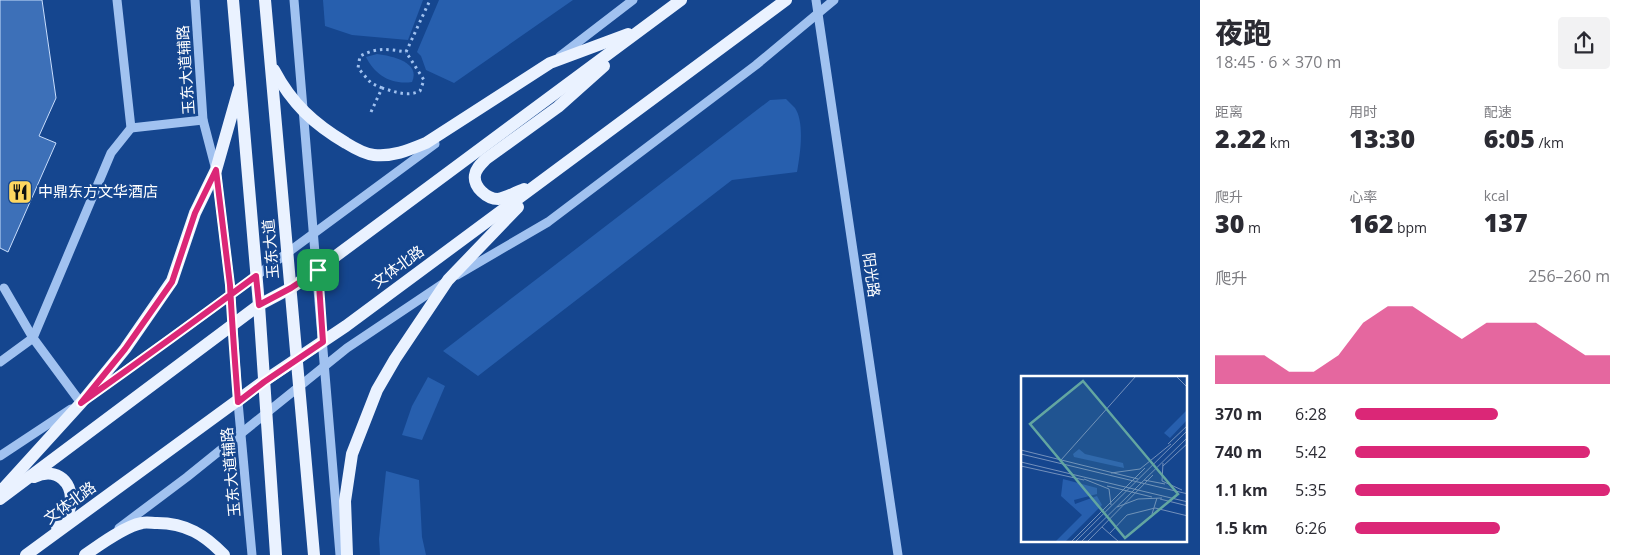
<!DOCTYPE html>
<html lang="zh">
<meta charset="utf-8">
<style>
:root{--surface:#fff;--page:#f2f2f3;--text:#2b2b33;--muted:#7c7c81;--accent:#db2777}
body{margin:0;font-family:"Open Sans","Noto Sans SC",sans-serif;background:var(--page);color:var(--text);height:100vh;display:flex;flex-direction:column;font-size:19px;white-space:nowrap}
*{box-sizing:border-box;margin:0}
p{font-size:16px;color:var(--muted)}
.icon{flex:none;width:28px;height:28px;fill:none;stroke:currentColor;stroke-width:2;stroke-linecap:round;stroke-linejoin:round}
.map{position:relative;flex:1;overflow:hidden}
.details{display:flex;flex-direction:column;background:var(--surface);width:425px}
.details>*{flex:none}
.pin{position:absolute;display:grid;place-items:center;width:42px;height:42px;color:#fff;margin:-21px;border-radius:10px;box-shadow:0 2px 8px #0006}
.round{display:grid;place-items:center;flex:none;width:52px;height:52px;border-radius:5px;background:var(--page)}
.summary{display:flex;align-items:center;justify-content:space-between;height:85px;padding:0 15px}
h1{font-size:28px;font-weight:800;line-height:38px}
.figures{display:grid;grid-template-columns:repeat(3,1fr);gap:8px;height:85px;padding:5px 15px}
.figures div{display:grid;align-content:center}
.figures b{font-size:25px;font-weight:800}
.figures small{font-size:14px;font-weight:400}
.figures p{font-size:14px}
.chart{height:140px;padding:10px 15px}
.chart p{display:flex;justify-content:space-between}
.chart svg{width:100%;height:90px;margin-top:5px;fill:var(--accent);opacity:.7}
ul{padding:0 15px;list-style:none;font-size:16px}
li{display:grid;grid-template-columns:80px 60px 1fr;align-items:center;height:38px}
li i{height:12px;border-radius:6px;background:var(--accent)}
main{display:flex;flex:1;min-height:0}
.map>svg:first-child{display:block}
</style>
<main>
<div class="map">
<svg width="1200" height="555" viewBox="0 0 1200 555">
<rect width="100%" height="100%" fill="#15468f"/>
<g fill="#275fae">
<path d="M323,0H423L408,40L352,35L325,26Z"/>
<path d="M439,0H573L454,83L426,70L421,56L417,52Z"/>
<path d="M377,54C392,56 421,62 412,82C391,85 375,75 366,57Z"/>
<path d="M786,99C789,102 792,105 795,108C805,123 800,155 797,172L732,180L478,376L443,351L770,100Z"/>
<path d="M428,377L445,386L422,440L402,435L412,406Z"/>
<path d="M386,471L419,480L422,537L426,555H380L379,539Z"/>
</g>
<path fill="#3d70b8" stroke="#c8ddfc" d="M0,0H42L56,98L39,136L56,143L8,252L0,248Z"/>
<g fill="none" stroke-linecap="round" stroke-linejoin="round">
<g stroke="#a1c2f0" stroke-width="3" stroke-dasharray="2.5 4" stroke-linecap="butt">
<path d="M382,88L371,83L358,68L360,56C378,47 387,49 406,52"/>
<path d="M371,112L382,88C396,92 407,97 420,91L424,80L406,52L430,0"/>
</g>
<g stroke="#a1c2f0" stroke-width="9">
<path d="M195,0L203,120L216,170L230,285L238,402L252,555"/>
<path d="M294,0L340,555"/>
<path d="M816,0L898,555"/>
<path d="M560,56L633,0"/>
<path d="M131,128L203,120"/>
<path d="M457,275L548,222L756,65L834,0"/>
<path d="M4,288L33,338L81,403"/>
<path d="M0,362L33,338L111,153L131,128L117,0"/>
<path d="M92,395L199,318L435,144"/>
<path d="M0,456L71,409"/>
<path d="M119,528L187,477L347,348L444,283"/>
</g>
<g stroke="#eaf2ff" stroke-width="12">
<path d="M233,0L259,305L276,555"/>
<path d="M265,0L314,555"/>
<path d="M274,70C292,104 314,124 346,143C354,148 365,154 374,155C393,157 409,150 426,143L550,63L628,34"/>
<path d="M524,189C516,192 506,198 498,199C487,199 473,187 475,175C476,168 481,164 486,159L558,107L604,66"/>
<path d="M34,477C57,466 75,483 70,507C69,515 62,521 57,527"/>
<path d="M1,491L81,403L125,349L172,281L195,213L216,170L239,89"/>
<path d="M0,499L259,305L291,288L317,270L681,0"/>
<path d="M26,555L264,381L346,326L786,0"/>
<path d="M85,555C99,545 125,526 142,523C146,522 152,523 157,523C186,523 205,535 224,555"/>
<path d="M347,555L345,501L352,454L377,390L395,359L448,280L518,207"/>
</g>
</g>
<g fill="none" stroke-linecap="round" stroke-linejoin="round">
<defs>
<path id="route" d="M318,270L291,288L259,305L256,276C198,319 140,361 81,403L125,349L172,282L195,213L216,170L230,285C232,324 235,363 238,402L264,382L323,342L318,270"/>
</defs>
<use href="#route" stroke="#fff" stroke-width="10"/>
<use href="#route" stroke="#db2777" stroke-width="6"/>
</g>
<defs>
<symbol id="restaurant-square" viewBox="-11 -11 22 22"><rect x="-9" y="-9" width="18" height="18" rx="4" fill="#ffd760" stroke="#15468f"/><path d="M-5-6h1v4h1v-4h1v4h1v-4h1v5L-1.5 .5V6h-2V.5L-5-1ZM5-6V6H3V1.5H1.5Q1.5-4 5-6Z" fill="#111"/></symbol>
</defs>
<g fill-rule="evenodd">
<use href="#restaurant-square" x="6" y="178" width="28" height="28"/>
</g>
<g text-anchor="middle" stroke-width="5" stroke-linejoin="round" paint-order="stroke">
<g font-size="15" fill="#fff" stroke="#15468f">
<text transform="translate(186 70) rotate(-94)" y="5">玉东大道辅路</text>
<text transform="translate(271 249) rotate(-95)" y="5">玉东大道</text>
<text transform="translate(398 267) rotate(-36)" y="5">文体北路</text>
<text transform="translate(871 275) rotate(82)" y="5">阳光路</text>
<text transform="translate(231 472) rotate(-95)" y="5">玉东大道辅路</text>
<text transform="translate(70 503) rotate(-36)" y="5">文体北路</text>
</g>
<g font-size="15" fill="#fff" stroke="#15468f" text-anchor="start">
<text x="38" y="197">中鼎东方文华酒店</text>
</g>
</g>
<g transform="translate(1021 376)">
<rect width="166" height="166" fill="#15468f"/>
<path d="M166,34V44L149,62L143,57ZM58,73L64,78L102,87L103,92L53,81L52,78ZM42,103L76,112V118L53,124L54,128L76,120L81,129L44,166H34L61,139L40,120Z" fill="#275fae"/>
<path fill="none" stroke="#7390bc" stroke-width="1" d="M155,0L167,12M147,68L167,49M0,74L117,103M0,78L167,118M40,84L115,0M0,86L167,126M142,87L141,105L161,114M0,90L63,104M142,90L167,67M90,97L119,93L150,68M63,103L88,113L90,129M123,104L144,108M86,110L131,121M139,123L167,130M96,131L117,123L141,122M131,138L136,122M81,151L98,166M89,157L106,139L134,132L167,140M50,166L124,92M54,166L167,54M60,166L167,61M66,166L132,99"/>
<path fill="#63a6a1" fill-opacity="0.15" stroke="#63a6a1" stroke-width="2.5" d="M62,5L157,118L104,162L9,48Z"/>
<rect width="166" height="166" fill="none" stroke="#fff" stroke-width="2.5"/>
</g>
</svg>
<div class="pin" style="left:318px;top:270px;background:#1e9e55"><svg class="icon" aria-label="arrive" viewBox="0 0 24 24"><path d="M6 21V4h12l-3 4 3 4H6"/></svg></div>
</div>
<section class="details">
<div class="summary"><div><h1>夜跑</h1><p>18:45 · 6 × 370 m</p></div><a class="round"><svg class="icon" aria-label="share" viewBox="0 0 24 24"><path d="M12 15V3M7 8l5-5 5 5M5 13v7h14v-7"/></svg></a></div>
<div class="figures">
<div><p>距离</p><b>2.22<small> km</small></b></div>
<div><p>用时</p><b>13:30</b></div>
<div><p>配速</p><b>6:05<small> /km</small></b></div>
</div>
<div class="figures">
<div><p>爬升</p><b>30<small> m</small></b></div>
<div><p>心率</p><b>162<small> bpm</small></b></div>
<div><p>kcal</p><b>137</b></div>
</div>
<div class="chart"><p><span>爬升</span>256–260 m</p>
<svg viewBox="0 0 160 44" preserveAspectRatio="none"><path d="M0 44V30L10 30L20 30L30 38L40 38L50 30L60 14L70 6L80 6L90 14L100 22L110 14L120 14L130 14L140 22L150 30L160 30V44z"/></svg>
</div>
<ul>
<li><b>370 m</b>6:28<i style="width:56%"></i></li>
<li><b>740 m</b>5:42<i style="width:92%"></i></li>
<li><b>1.1 km</b>5:35<i style="width:100%"></i></li>
<li><b>1.5 km</b>6:26<i style="width:57%"></i></li>
</ul>
</section>
</main>
